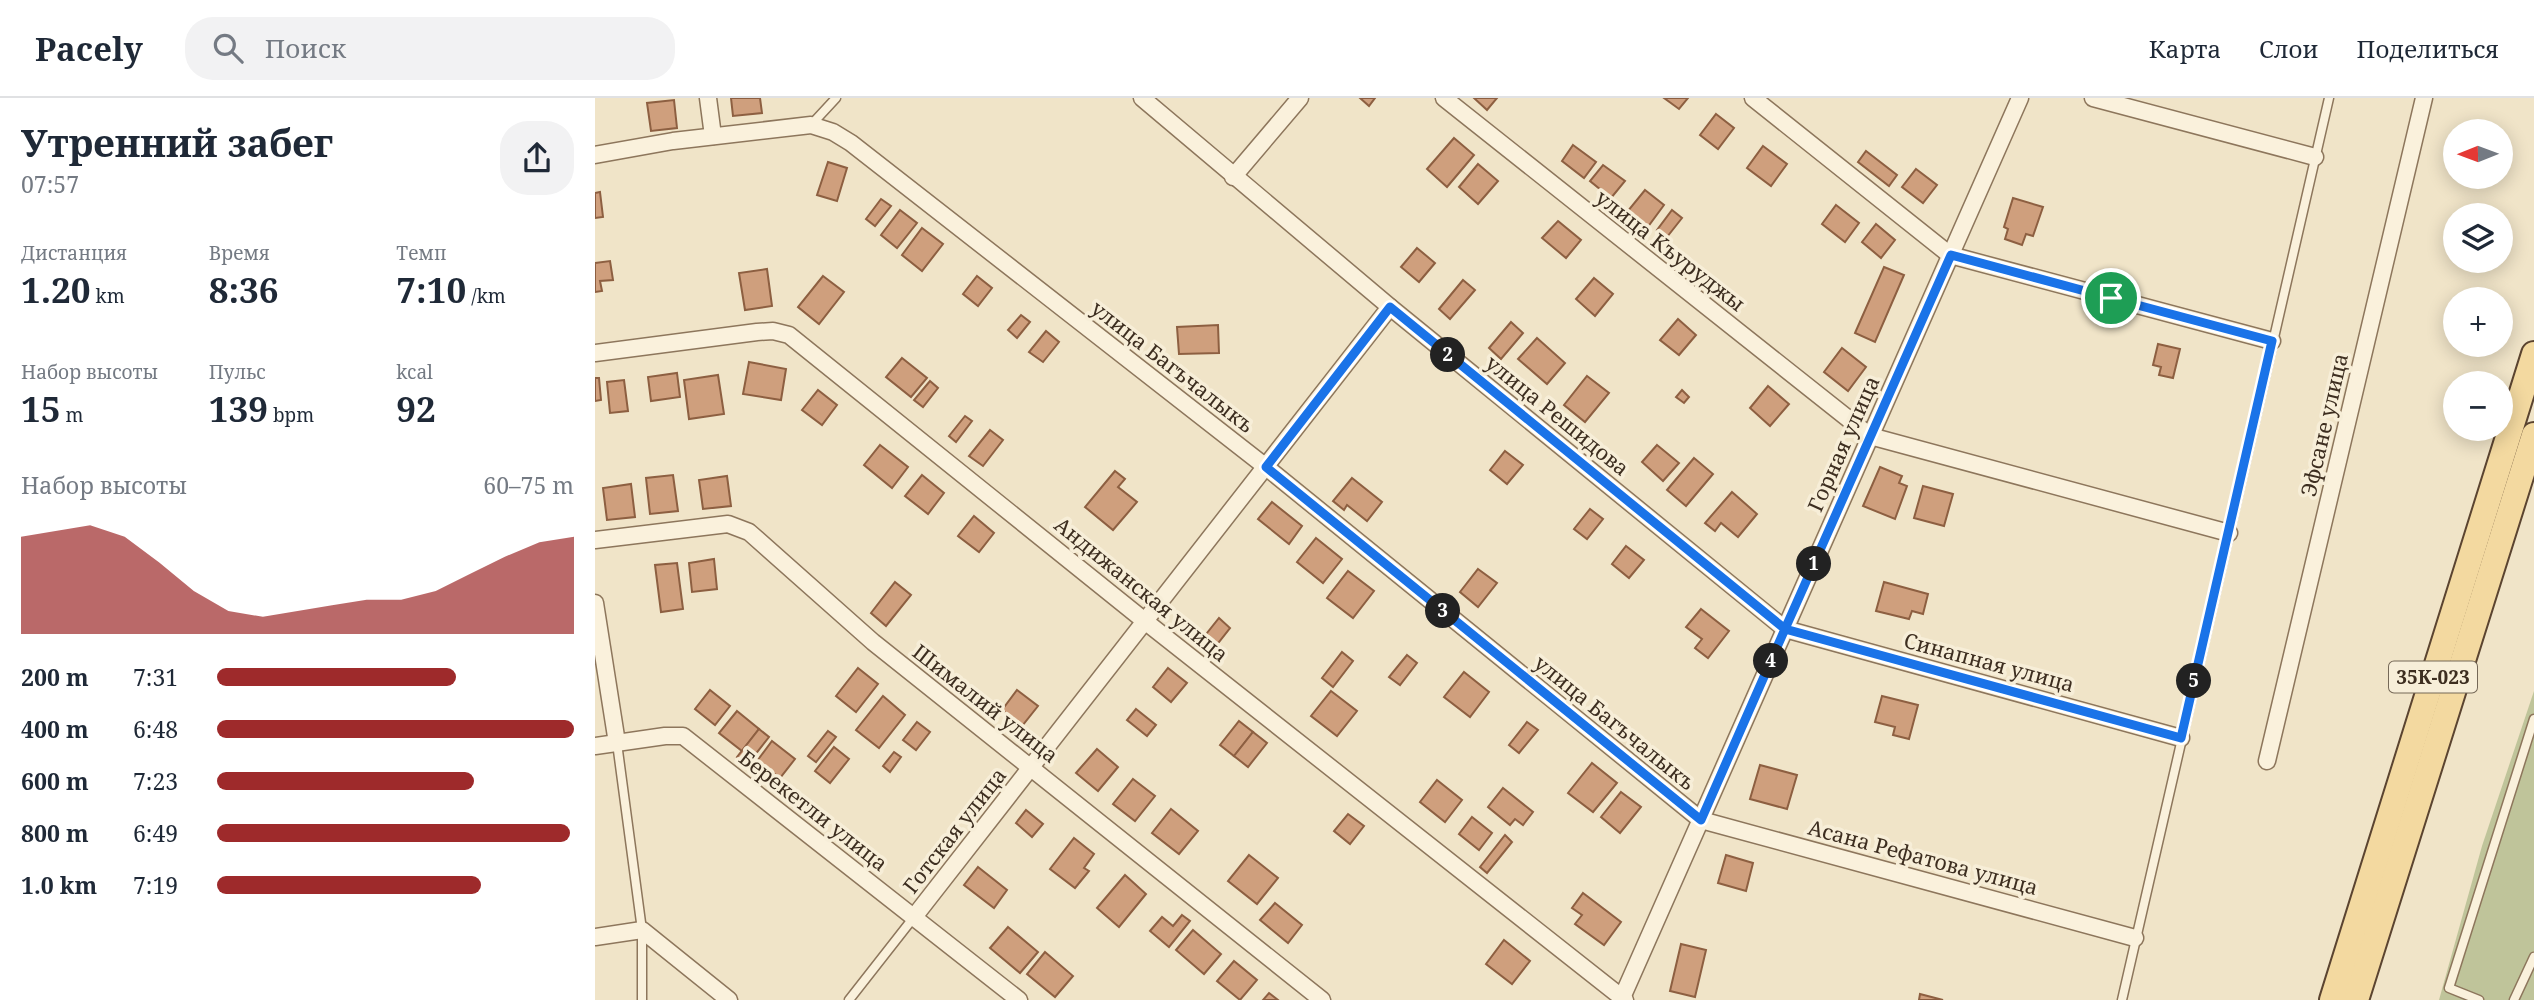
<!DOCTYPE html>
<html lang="ru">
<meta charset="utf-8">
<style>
:root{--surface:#fff;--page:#f2f2f3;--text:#1f2937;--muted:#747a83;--line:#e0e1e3;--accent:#9e2a2b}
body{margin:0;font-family:"Noto Serif",serif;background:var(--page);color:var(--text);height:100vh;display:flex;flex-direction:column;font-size:26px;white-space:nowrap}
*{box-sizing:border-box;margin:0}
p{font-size:23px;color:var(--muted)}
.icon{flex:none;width:38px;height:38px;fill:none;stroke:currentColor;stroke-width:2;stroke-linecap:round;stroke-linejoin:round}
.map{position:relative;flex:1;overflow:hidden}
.side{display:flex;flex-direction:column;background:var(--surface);width:595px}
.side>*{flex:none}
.needle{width:46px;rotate:269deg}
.tools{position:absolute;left:1848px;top:21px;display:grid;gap:14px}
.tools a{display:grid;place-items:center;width:70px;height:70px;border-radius:50%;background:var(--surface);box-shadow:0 4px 18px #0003;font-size:35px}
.pin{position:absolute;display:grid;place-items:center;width:60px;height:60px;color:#fff;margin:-30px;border:4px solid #fff;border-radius:50%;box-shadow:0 2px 7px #0007}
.km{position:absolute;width:35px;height:35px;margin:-18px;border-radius:50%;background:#222;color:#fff;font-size:19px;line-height:35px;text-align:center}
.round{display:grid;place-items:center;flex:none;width:74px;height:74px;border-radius:28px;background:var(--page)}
.headline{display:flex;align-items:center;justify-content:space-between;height:119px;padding:0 21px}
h1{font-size:38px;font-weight:700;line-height:52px}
.stats{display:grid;grid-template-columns:repeat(3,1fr);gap:10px;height:119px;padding:7px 21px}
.stats div{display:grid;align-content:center}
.stats b{font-size:35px;font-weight:700}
.stats small{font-size:19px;font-weight:400}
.stats p{font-size:19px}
.chart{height:196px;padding:14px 21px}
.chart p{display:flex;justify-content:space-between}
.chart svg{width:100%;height:126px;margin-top:7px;fill:var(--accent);opacity:.7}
ul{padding:0 21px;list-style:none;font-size:23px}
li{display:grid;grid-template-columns:112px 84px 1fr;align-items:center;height:52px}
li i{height:18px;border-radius:9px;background:var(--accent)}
header{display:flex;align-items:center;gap:42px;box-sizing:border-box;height:98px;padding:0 35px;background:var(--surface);border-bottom:2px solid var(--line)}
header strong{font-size:33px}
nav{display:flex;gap:38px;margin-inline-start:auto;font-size:24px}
.search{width:490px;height:63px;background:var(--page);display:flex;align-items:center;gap:18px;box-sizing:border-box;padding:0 24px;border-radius:28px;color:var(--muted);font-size:26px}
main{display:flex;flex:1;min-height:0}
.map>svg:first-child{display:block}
</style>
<header>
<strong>Pacely</strong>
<div class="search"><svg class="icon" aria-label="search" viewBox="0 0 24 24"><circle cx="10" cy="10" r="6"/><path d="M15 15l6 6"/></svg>Поиск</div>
<nav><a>Карта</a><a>Слои</a><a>Поделиться</a></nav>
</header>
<main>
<section class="side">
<div class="headline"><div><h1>Утренний забег</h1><p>07:57</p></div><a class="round"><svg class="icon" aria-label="share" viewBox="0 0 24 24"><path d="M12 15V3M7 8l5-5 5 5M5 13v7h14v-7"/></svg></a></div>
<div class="stats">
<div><p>Дистанция</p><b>1.20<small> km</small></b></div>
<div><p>Время</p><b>8:36</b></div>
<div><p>Темп</p><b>7:10<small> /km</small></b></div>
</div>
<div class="stats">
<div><p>Набор высоты</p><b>15<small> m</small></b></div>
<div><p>Пульс</p><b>139<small> bpm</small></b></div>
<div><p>kcal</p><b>92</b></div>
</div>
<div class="chart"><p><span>Набор высоты</span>60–75 m</p>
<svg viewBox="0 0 160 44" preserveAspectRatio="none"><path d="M0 44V10L10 8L20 6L30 10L40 19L50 29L60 36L70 38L80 36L90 34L100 32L110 32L120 29L130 23L140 17L150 12L160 10V44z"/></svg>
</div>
<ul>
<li><b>200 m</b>7:31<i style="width:67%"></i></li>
<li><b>400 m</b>6:48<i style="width:100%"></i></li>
<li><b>600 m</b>7:23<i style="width:72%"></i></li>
<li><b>800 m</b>6:49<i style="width:99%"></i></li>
<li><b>1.0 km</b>7:19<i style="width:74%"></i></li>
</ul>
</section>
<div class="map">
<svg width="1939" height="902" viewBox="0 0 1939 902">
<rect width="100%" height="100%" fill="#f0e4c8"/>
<path fill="#bfc49a" d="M1939,593V902H1844L1887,748Z"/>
<g fill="#cf9f7d" stroke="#8d5f41" stroke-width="2">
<path d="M136,0H165L167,15L138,18Z"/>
<path d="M765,0H780L774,8Z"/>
<path d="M879,0H902L892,12Z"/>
<path d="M1069,0H1093L1084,11Z"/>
<path d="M79,2L82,30L56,33L52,5Z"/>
<path d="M1121,16L1139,30L1123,51L1105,37Z"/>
<path d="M859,40L879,57L852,89L832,71Z"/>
<path d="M978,47L1001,64L989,80L967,63Z"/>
<path d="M1168,48L1192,66L1176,88L1152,70Z"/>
<path d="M1271,53L1302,77L1294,88L1263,64Z"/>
<path d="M233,64L252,70L242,103L222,97Z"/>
<path d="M883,66L903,83L883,106L864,89Z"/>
<path d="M1008,67L1030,83L1016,100L995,83Z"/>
<path d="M1321,71L1342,87L1328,105L1307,89Z"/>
<path d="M1050,92L1069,107L1052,130L1032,114Z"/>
<path d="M5,94L8,119L0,120V95Z"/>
<path d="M1418,100L1448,109L1438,138L1431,136L1427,147L1410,141L1413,131L1409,129Z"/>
<path d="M286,101L296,108L280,128L271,121Z"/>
<path d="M1241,107L1264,125L1250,144L1227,126Z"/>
<path d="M305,112L322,125L302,150L286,137Z"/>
<path d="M1077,112L1087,120L1072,139L1062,132Z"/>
<path d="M963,123L986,142L971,160L947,140Z"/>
<path d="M1281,126L1300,142L1286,160L1267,144Z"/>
<path d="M327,130L348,146L327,173L307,157Z"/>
<path d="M822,150L840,165L824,184L806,169Z"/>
<path d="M15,163L18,182L5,183L7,193L0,194V165Z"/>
<path d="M1289,169L1309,177L1280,244L1260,235Z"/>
<path d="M172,171L177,208L150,212L144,175Z"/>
<path d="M228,178L249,194L224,226L203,209Z"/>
<path d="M382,178L397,190L383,208L368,196Z"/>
<path d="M999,180L1018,196L1000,218L981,201Z"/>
<path d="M868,182L880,192L855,221L844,211Z"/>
<path d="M426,217L435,224L422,240L413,232Z"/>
<path d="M1083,221L1101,237L1084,257L1065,242Z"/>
<path d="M916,224L928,235L906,261L894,250Z"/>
<path d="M623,227L624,255L584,256L582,229Z"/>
<path d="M451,233L464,244L448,264L434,254Z"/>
<path d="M942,240L970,265L952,286L923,261Z"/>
<path d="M1563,246L1585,251L1578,280L1564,277L1566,269L1558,267Z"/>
<path d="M1247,250L1271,269L1253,293L1229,274Z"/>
<path d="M307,260L332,280L316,299L291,279Z"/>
<path d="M154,264L191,271L186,302L148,296Z"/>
<path d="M82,275L85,299L56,303L53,279Z"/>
<path d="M123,277L129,316L94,321L89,282Z"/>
<path d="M992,278L1014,295L990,324L969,307Z"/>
<path d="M0,280H4L6,302L0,303Z"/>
<path d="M29,282L33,313L15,315L12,284Z"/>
<path d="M335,283L343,290L328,309L319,302Z"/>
<path d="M1173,288L1194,306L1175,328L1155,310Z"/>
<path d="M223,292L242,307L227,327L207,312Z"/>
<path d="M1087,292L1094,299L1089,305L1081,299Z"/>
<path d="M370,318L377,323L361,344L354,338Z"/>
<path d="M395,332L408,342L388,368L374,358Z"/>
<path d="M285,347L313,369L297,390L269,367Z"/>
<path d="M1062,347L1084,365L1068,383L1047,364Z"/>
<path d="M910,353L928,367L912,386L895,372Z"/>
<path d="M1099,360L1118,376L1091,408L1072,392Z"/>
<path d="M1285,369L1307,378L1304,385L1312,388L1300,421L1268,408Z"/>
<path d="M520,373L530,381L523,389L542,404L518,432L490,409Z"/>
<path d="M78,377L83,413L55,416L51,380Z"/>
<path d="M327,377L349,395L333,416L310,398Z"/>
<path d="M132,378L136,408L108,411L104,382Z"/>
<path d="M757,380L787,404L772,423L752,407L749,412L738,403Z"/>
<path d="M36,386L40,419L12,422L8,390Z"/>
<path d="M1328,388L1358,396L1349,428L1319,420Z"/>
<path d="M1137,394L1162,416L1143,439L1126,425L1120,433L1110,425Z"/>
<path d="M677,404L707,428L694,446L663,421Z"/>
<path d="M995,411L1008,421L992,441L979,431Z"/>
<path d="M379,418L399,435L384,454L363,438Z"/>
<path d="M721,440L747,461L728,485L702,464Z"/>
<path d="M1031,448L1049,462L1034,480L1017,466Z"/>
<path d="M119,461L122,491L97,494L94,465Z"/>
<path d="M82,465L88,511L66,514L60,467Z"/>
<path d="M883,471L902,485L883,509L865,494Z"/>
<path d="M753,473L779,493L758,520L732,500Z"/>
<path d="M300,484L316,497L291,528L276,515Z"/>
<path d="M1289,484L1333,496L1328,516L1317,513L1314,521L1281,513Z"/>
<path d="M1106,511L1134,533L1113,560L1100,550L1107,541L1091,529Z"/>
<path d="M624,520L635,530L620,549L608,540Z"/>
<path d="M747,554L758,563L738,589L727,580Z"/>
<path d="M812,557L822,565L805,587L794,579Z"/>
<path d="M263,570L283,586L261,614L241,598Z"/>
<path d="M573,570L592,585L576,604L558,589Z"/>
<path d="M869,574L894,594L875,619L849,599Z"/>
<path d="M115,592L135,608L120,627L100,611Z"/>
<path d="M422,592L443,608L427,628L407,612Z"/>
<path d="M736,593L762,613L742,638L716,618Z"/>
<path d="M288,598L310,617L284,650L261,632Z"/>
<path d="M1287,598L1323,607L1314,641L1298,637L1300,629L1280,624Z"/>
<path d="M541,611L561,627L552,638L532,622Z"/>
<path d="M142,613L164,631L147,653L124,635Z"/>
<path d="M644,623L658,634L639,658L625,647Z"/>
<path d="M322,624L335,634L321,652L308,642Z"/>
<path d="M932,624L943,632L924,655L914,647Z"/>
<path d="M164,631L174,639L152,667L142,659Z"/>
<path d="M233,633L241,639L221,664L213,658Z"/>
<path d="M658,634L672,645L653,669L639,658Z"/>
<path d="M177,643L200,661L185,680L162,663Z"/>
<path d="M239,649L254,661L235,685L220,673Z"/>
<path d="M502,651L523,669L503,693L481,675Z"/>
<path d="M299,654L306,659L295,674L288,668Z"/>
<path d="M997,665L1022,685L998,714L973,695Z"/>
<path d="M1165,667L1202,677L1192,711L1155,701Z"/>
<path d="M538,681L560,698L540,723L518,706Z"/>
<path d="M842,682L867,702L850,724L825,704Z"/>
<path d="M908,690L938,714L928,727L920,721L915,727L893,709Z"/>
<path d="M1026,694L1046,709L1025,735L1006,719Z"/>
<path d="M576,711L603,733L584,756L557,735Z"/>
<path d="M431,712L448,726L437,739L421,725Z"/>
<path d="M753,716L769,728L755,746L739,733Z"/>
<path d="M877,719L897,735L884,752L864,736Z"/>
<path d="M910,737L917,744L892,775L885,769Z"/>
<path d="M479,740L499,756L489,770L494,773L480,790L455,771Z"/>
<path d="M654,757L683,780L662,806L633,783Z"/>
<path d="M1131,757L1158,765L1151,793L1123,785Z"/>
<path d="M383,769L412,792L399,810L369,787Z"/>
<path d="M530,777L551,796L524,829L502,810Z"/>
<path d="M988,795L1026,824L1009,847L980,826L987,817L977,810Z"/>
<path d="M680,805L707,827L693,845L665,822Z"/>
<path d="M587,817L595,823L574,849L555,833L567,819L578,828Z"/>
<path d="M413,829L443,854L425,875L395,850Z"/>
<path d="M598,832L626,856L609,876L581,852Z"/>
<path d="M909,842L935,863L917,886L891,866Z"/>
<path d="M1086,846L1111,852L1100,899L1075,893Z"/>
<path d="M450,854L478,878L460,899L432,876Z"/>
<path d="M639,863L662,882L645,902L622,883Z"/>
<path d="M674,895L683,902H668Z"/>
<path d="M1325,896L1348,902H1324Z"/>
</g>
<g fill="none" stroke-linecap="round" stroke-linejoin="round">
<defs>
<g id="lane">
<path d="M216,27L241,0"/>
<path d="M22,645L47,832V902"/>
<path d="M254,902L319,819"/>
<path d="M1527,902L1734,0"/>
<path d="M1884,902L1854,890L1939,621"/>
<path d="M1919,902L1939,859"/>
</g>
<g id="street">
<path d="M113,0L118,38"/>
<path d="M547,0L795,209L1190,531L1586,640"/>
<path d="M849,0L1275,338L1634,435"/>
<path d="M1158,0L1355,157L1677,243"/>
<path d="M1498,0L1720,59"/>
<path d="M0,57L78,43L216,27L238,34L256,45L671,369L1106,722L1540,840"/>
<path d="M638,79L705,0"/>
<path d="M0,255L162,234L178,233L194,237L551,524L1030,902"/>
<path d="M0,442L133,426L154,434L278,544L727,902"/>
<path d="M0,505L22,645"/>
<path d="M0,648L70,638H88L424,902"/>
<path d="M1672,663L1829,0"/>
<path d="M319,819L795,209"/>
<path d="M0,839L47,832L134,902"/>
<path d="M1026,902L1425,0"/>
</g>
<g id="primary">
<path d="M1737,902L1939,256"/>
<path d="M1761,902L1939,337"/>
</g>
</defs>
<use href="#lane" stroke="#8d765c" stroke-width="11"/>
<use href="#street" stroke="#8d765c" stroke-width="19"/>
<use href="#primary" stroke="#5b4430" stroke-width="28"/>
<use href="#lane" stroke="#faf1dc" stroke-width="8"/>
<use href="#street" stroke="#faf1dc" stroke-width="16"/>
<use href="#primary" stroke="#f3d9a0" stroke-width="24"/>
</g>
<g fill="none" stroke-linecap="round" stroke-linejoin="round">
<defs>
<path id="route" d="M1516,200L1356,157L1190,531L795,209L671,369L1106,722L1190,531L1586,640L1677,243L1516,200"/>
</defs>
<use href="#route" stroke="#fff" stroke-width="14"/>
<use href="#route" stroke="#1a73e8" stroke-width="9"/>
</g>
<g text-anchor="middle" stroke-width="7" stroke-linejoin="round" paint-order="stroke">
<rect fill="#f7eed8" stroke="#756857" stroke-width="2" x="1794" y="563.5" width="88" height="31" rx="5"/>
<g font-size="19" font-weight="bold" fill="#3d2e20">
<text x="1838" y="586">35К-023</text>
</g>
<g font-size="21" fill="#3d2e20" stroke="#f7eed8">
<text transform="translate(1075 153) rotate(38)" y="7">улица Къуруджы</text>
<text transform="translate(577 269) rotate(38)" y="7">улица Багъчалыкъ</text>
<text transform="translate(962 318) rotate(39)" y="7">улица Решидова</text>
<text transform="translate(1730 327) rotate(-77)" y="7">Эфсане улица</text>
<text transform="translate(1249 346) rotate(-66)" y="7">Горная улица</text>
<text transform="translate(546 492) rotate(39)" y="7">Андижанская улица</text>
<text transform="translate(1394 565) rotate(15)" y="7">Синапная улица</text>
<text transform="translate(390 606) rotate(38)" y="7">Шималий улица</text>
<text transform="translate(1019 625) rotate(39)" y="7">улица Багъчалыкъ</text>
<text transform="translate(218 713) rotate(38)" y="7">Берекетли улица</text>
<text transform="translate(360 733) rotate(-52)" y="7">Готская улица</text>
<text transform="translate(1328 760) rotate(15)" y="7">Асана Рефатова улица</text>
</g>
</g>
</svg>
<div class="tools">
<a><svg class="needle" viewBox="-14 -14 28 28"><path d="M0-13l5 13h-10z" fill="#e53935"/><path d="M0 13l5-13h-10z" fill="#747a83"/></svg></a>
<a><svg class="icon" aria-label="layers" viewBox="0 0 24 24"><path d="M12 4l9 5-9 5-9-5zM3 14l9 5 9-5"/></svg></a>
<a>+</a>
<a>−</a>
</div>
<div class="pin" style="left:1516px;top:200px;background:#1e9e55"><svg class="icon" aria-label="arrive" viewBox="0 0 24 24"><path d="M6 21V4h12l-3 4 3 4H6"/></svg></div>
<b class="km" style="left:1219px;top:466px">1</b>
<b class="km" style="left:853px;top:257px">2</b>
<b class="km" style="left:848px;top:513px">3</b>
<b class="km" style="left:1176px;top:563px">4</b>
<b class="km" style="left:1599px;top:583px">5</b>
</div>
</main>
